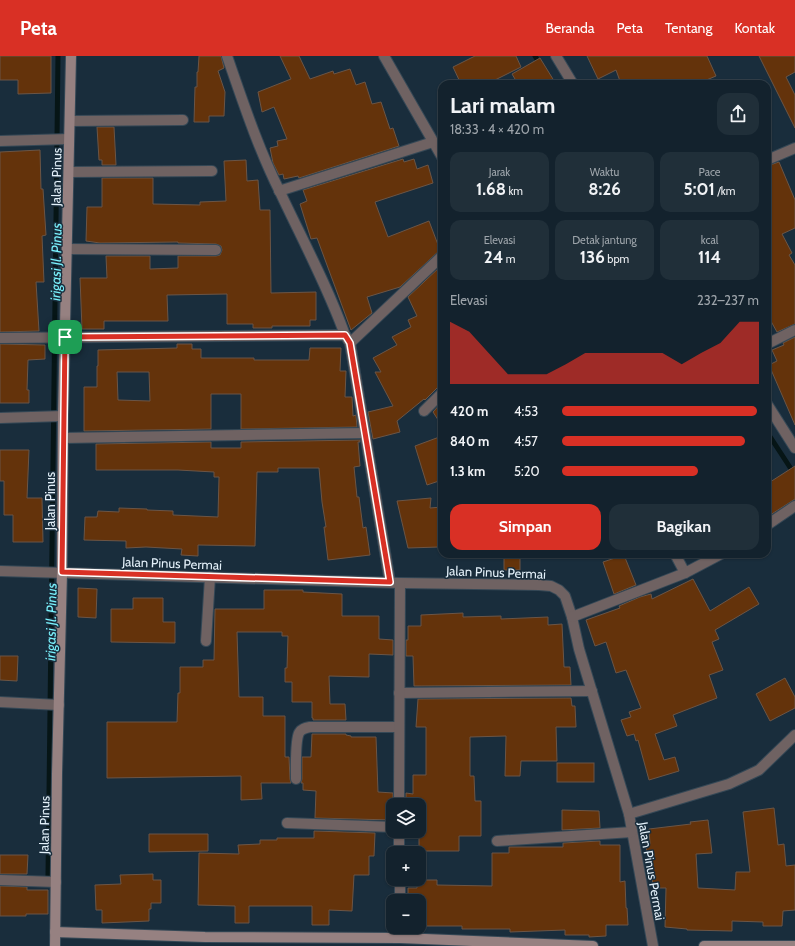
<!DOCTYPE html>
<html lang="id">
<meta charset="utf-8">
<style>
:root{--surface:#13222d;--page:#202f39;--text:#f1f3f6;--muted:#9da4aa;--line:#323f49;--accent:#d93025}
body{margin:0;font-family:Cabin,sans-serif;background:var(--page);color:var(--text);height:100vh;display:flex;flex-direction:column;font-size:15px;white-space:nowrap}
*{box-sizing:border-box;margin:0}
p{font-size:13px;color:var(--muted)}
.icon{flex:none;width:22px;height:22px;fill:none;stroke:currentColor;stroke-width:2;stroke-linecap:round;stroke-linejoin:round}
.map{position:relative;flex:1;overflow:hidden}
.details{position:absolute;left:438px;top:24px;width:333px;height:478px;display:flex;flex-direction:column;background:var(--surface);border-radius:12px;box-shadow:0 1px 3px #0004,0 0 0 1px var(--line)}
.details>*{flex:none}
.buttons{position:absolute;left:386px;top:742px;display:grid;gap:8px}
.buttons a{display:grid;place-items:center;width:40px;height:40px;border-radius:8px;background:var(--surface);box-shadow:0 1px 3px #0004,0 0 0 1px var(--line);font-size:20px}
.pin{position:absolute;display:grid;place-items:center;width:34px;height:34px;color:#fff;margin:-17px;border-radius:8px;box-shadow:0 2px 6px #0006}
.round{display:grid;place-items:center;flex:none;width:42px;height:42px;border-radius:12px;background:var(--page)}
.summary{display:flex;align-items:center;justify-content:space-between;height:68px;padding:0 12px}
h1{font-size:22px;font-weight:800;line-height:30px}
.metrics{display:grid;grid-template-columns:repeat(3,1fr);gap:6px;height:68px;padding:4px 12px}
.metrics div{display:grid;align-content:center;border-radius:10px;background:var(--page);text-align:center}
.metrics b{font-size:17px;font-weight:800}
.metrics small{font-size:11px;font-weight:400}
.metrics p{font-size:11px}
.chart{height:112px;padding:8px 12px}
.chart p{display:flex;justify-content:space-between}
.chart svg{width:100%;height:72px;margin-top:4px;fill:var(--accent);opacity:.7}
.primary-button{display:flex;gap:8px;margin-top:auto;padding:8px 12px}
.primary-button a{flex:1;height:46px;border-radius:12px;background:var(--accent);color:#fff;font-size:16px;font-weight:800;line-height:46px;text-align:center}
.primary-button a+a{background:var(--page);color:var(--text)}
ul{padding:0 12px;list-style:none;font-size:13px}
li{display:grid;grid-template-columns:64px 48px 1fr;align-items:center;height:30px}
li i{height:10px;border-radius:5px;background:var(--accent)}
header{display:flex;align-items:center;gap:24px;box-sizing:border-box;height:56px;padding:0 20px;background:var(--accent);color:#fff}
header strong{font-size:19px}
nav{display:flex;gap:22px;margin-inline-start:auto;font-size:14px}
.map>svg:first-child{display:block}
</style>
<header>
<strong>Peta</strong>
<nav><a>Beranda</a><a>Peta</a><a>Tentang</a><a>Kontak</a></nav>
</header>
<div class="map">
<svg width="795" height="890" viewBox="0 0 795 890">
<rect width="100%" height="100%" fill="#192d3c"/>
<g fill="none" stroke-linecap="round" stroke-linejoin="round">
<g stroke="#061516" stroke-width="5">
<path d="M535,0L541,10"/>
<path d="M767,376L795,419"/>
<path d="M48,820L58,0"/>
</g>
</g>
<g fill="#64330b" stroke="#6b5546" fill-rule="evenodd">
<path d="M0,0H51V37L18,38V24H0Z"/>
<path d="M199,0H221L224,12L218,15L225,36L224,60H209V66H194L195,31H197V16H198Z"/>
<path d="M280,0H299L310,23L333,15L334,18L350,13L356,29L365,26L372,48L381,46L390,73L393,72L399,90L299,122L298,120L284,123L283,118L279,119L273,107L270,92L278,90L277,85L287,83L274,51L262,56L258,36L291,23Z"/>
<path d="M475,0H516L521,11L487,28H461L453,11Z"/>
<path d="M587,0H707L716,20L697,28H621L616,14L598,23Z"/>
<path d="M759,0H795V16L786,21L795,39V72Z"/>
<path d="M540,2L556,28H518L512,18Z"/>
<path d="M97,71H114L116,109H102V104H99Z"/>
<path d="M40,94L41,133H43L46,179L42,180L44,226H36L39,275L0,276V96Z"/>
<path d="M403,103L404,106L414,103L417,113L428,109L433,127L375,146L388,181L429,165L440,194L400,231L367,241L372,257L351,274L317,182L311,183L300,148L307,145L303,134Z"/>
<path d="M246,104L247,125L258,124L260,154H270L271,237L316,236V264H310V270H272V272H253V268H227V238L167,239L168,265H104V273H82L80,222H107L106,200H150V213L178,212V200H216L220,199L222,194L221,190L216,188L178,187V186L100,187L86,185L87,151H102V122H153V148L200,149V146L226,145L224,105Z"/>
<path d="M779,106L795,144V172L782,178L792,197L789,199L795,209V268L777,276L767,258V110Z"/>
<path d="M442,209V331L437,332L425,344L424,343L397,365L400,376L373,383L368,356L393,350L375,316H381L373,302L397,289L392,281L411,271L408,264L417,260L408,241Z"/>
<path d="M795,281V369L769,309L777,305L772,294L784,289L783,287Z"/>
<path d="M0,288L45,289V303L28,304L27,334H29V347H0Z"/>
<path d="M177,288H192V293H201V302H254V304H309L310,292H341L340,315H346L345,341H352L353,360L356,359L357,371L241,373V338H211V373L84,375V331H97V310H98V294L177,292ZM117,316H149L150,345L118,344Z"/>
<path d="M442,346V370L433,356Z"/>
<path d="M442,380V424L427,429L415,390Z"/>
<path d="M360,384V386H358L360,410L354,411L357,441H359L363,472L366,471L370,499L328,504L324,471H326L322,446L319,412H278V416H257L255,490L198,489V500L181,499L182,493L146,491L126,492V485L84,484L85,461H97L98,455L119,456V452L147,453V454L173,455V459L218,461L219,421H214V416L178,414H96V388L211,386V392H241V386Z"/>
<path d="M0,394H29L27,442H42L43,486H13V459H4V425H0Z"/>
<path d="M795,410V443L767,461V428Z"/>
<path d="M431,442L430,452L442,451V481H440L439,491L408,492L397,445Z"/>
<path d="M504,499L520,500V514H504Z"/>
<path d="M624,499L636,529L614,538L603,506Z"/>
<path d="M693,523L710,555L749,531L759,548L715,574L719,583L712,586L723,614L709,619L717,642L673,659L677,670L655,678L664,704L675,701L679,715L649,724L638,684L636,685L634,678L627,680L621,664L631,661L629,656L641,652L626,614L616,617L606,586L595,590L586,564L620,552L619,550L640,541L651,538L652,543Z"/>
<path d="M78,532L97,533L96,562L78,561Z"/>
<path d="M264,534H303V536L342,538V560H379V583L393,584V599L369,598V621L329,620L330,648H345L346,664H313V662H312V646H292V626H285V612H287L288,580H282V576H237L239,641H263V660H285V701H289L290,723L291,727H261L262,743L241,744V720L107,722V666H177L178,637H180V611H203V604H214L215,553H264Z"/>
<path d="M133,542H163V566H175V587L111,586V553H133Z"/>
<path d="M463,557V561L501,560V563L548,561V569L562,568L564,611H570L571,629L414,630L413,600H406V584H408V570H421V559Z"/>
<path d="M0,600H18L17,625L0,624Z"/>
<path d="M785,622L795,641V652L770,665L756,638Z"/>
<path d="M571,642L572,650H575L576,671H556L557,705H521L520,720H505L506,680L470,681V720H474L475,745H481V780H459V795H419V749H406V737L413,738V719H426V671H416L418,643Z"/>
<path d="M312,678H346V679L351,680V681H376L378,736L393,737V764L315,762L316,735L303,734V727H301L302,723V701H311Z"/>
<rect x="557" y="707" width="37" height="19"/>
<path d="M774,752L778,789L784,788L786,810L795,809V854L783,855L782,870H763V866L732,865V875L687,874V873L665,871L666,832H653L651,806H648L646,788H650L649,773L691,768L690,766L708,764L712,797L696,798L698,832L735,834L736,816H750L743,756Z"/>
<path d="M562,754L599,755L600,772L562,774Z"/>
<path d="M314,775L375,777L374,800H369V819H354L352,855L329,854V869H312V850H249V867H235V850L198,849L199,797L239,798L238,789L260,788V784H277V782H314Z"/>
<path d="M149,778H208V795L149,796Z"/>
<path d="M600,785V789H620V826L625,825L626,852H627L628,869H606V880L589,881V879H565V874L510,876V873H462V870H419V845H408V832H417V824H437V829L492,830V797H509V791H563V787Z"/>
<path d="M0,799H28L27,818H0Z"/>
<path d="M153,818V824H161V847H151V853H149V865L102,867V854H96L95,829L121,828L120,819Z"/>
<path d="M0,830L27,831V834H48V858H26V860H0Z"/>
</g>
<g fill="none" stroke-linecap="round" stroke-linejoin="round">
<defs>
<g id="street">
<path d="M227,0C243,46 258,92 280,136C302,183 327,229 345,279"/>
<path d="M384,0L442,101"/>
<path d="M556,0L573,28"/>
<path d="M70,65L183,64"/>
<path d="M0,85L69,83"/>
<path d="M767,104L795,92"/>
<path d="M69,116L212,115"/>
<path d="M279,135L433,86"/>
<path d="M67,193L216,194"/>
<path d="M0,282L345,279L350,287L390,526"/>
<path d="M350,287L442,200"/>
<path d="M767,288L795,274"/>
<path d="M767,348L795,392"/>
<path d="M424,355L442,337"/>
<path d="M0,362L63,360"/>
<path d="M63,382L365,377"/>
<path d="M767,469L795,450"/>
<path d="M675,498L685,517"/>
<path d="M0,515L400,527L539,529L551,530L559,534L565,540L572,561L579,593L629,758L653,890"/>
<path d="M572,561L685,517L721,498"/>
<path d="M206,585L210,521"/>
<path d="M399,637L592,635"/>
<path d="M0,646L59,649"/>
<path d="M296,723C296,714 295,685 299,677C301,673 305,672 310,671H399"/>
<path d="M399,749L400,527"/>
<path d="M629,758L729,728L759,714L795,679"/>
<path d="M287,767L393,771"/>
<path d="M399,775V797"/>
<path d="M497,785L632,776"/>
<path d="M400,823V845"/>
<path d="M0,824L56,826"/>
<path d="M400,871V882"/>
</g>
<g id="secondary">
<path d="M55,876L205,881L400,882L593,890"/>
<path d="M55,890L57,718L62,516L63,360L71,0"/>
<path d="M704,890H795"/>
</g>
</defs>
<use href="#street" stroke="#354856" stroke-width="12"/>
<use href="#secondary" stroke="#354856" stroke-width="12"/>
<use href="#street" stroke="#6f6262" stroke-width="10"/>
<use href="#secondary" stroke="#968181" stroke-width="10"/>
</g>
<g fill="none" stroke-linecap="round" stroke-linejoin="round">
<defs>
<path id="route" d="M345,279L350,287L390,526L62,516L65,281Z"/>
</defs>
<use href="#route" stroke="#fff" stroke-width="8"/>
<use href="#route" stroke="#d93025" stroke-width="5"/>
</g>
<g text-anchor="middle" stroke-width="3" stroke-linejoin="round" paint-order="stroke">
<g font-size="13" fill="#e3f0f9" stroke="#192d3c">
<text transform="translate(56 121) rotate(-89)" y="5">Jalan Pinus</text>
<text transform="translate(50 445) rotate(-90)" y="5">Jalan Pinus</text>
<text transform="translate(172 507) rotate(2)" y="5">Jalan Pinus Permai</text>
<text transform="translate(496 516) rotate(2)" y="5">Jalan Pinus Permai</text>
<text transform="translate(44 769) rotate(-89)" y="5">Jalan Pinus</text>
<text transform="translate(652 815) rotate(80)" y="5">Jalan Pinus Permai</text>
</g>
<g font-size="14" font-style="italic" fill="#7bf3fe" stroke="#192d3c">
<text transform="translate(56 206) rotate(-89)" y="5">irigasi Jl. Pinus</text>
<text transform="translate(51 566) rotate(-89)" y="5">irigasi Jl. Pinus</text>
</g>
</g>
</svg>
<div class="buttons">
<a><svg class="icon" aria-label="layers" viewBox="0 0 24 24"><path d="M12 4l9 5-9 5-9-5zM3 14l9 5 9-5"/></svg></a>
<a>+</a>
<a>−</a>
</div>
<div class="pin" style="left:65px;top:281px;background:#1e9e55"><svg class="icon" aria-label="arrive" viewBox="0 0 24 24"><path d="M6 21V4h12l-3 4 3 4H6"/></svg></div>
<section class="details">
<div class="summary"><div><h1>Lari malam</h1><p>18:33 · 4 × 420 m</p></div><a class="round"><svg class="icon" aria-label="share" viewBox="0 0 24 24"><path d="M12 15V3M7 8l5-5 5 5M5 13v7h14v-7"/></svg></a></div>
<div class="metrics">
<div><p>Jarak</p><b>1.68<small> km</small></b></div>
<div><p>Waktu</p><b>8:26</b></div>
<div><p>Pace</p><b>5:01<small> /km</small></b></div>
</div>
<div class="metrics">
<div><p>Elevasi</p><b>24<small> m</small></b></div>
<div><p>Detak jantung</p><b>136<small> bpm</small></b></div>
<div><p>kcal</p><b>114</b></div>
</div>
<div class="chart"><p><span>Elevasi</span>232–237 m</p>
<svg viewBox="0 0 160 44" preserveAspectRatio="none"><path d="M0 44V6L10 12L20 25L30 38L40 38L50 38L60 32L70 25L80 25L90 25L100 25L110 25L120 32L130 25L140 19L150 6L160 6V44z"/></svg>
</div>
<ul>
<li><b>420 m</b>4:53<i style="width:99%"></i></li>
<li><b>840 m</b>4:57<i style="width:93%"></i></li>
<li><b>1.3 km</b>5:20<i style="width:69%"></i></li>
</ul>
<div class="primary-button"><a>Simpan</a><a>Bagikan</a></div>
</section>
</div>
